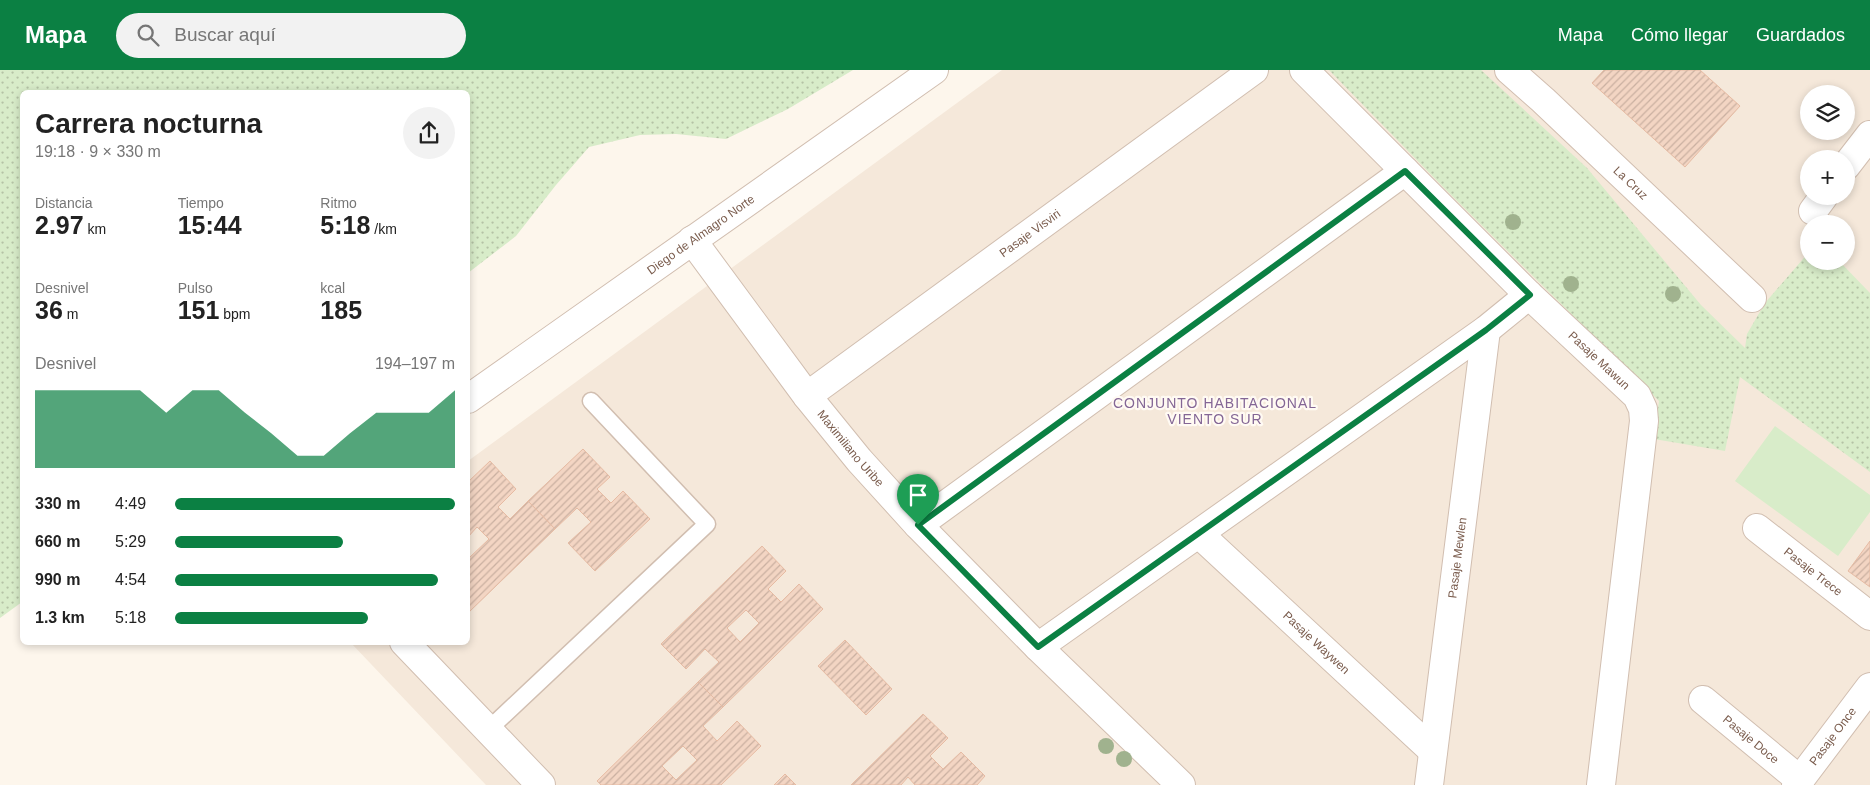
<!DOCTYPE html>
<html lang="es">
<meta charset="utf-8">
<style>
:root{--surface:#fff;--page:#f2f2f2;--text:#222;--muted:#767676;--accent:#0b8043}
body{margin:0;font-family:Helvetica,sans-serif;background:var(--page);color:var(--text);height:100vh;display:flex;flex-direction:column;font-size:19px;white-space:nowrap}
*{box-sizing:border-box;margin:0}
p{font-size:16px;color:var(--muted)}
.icon{flex:none;width:28px;height:28px;fill:none;stroke:currentColor;stroke-width:2;stroke-linecap:round;stroke-linejoin:round}
.map{position:relative;flex:1;overflow:hidden}
.side{position:absolute;left:20px;top:20px;width:450px;height:555px;display:flex;flex-direction:column;background:var(--surface);border-radius:8px;box-shadow:0 2px 8px #0003}
.side>*{flex:none}
.fabs{position:absolute;left:1800px;top:15px;display:grid;gap:10px}
.fabs a{display:grid;place-items:center;width:55px;height:55px;border-radius:50%;background:var(--surface);box-shadow:0 2px 8px #0003;font-size:25px}
.pin{position:absolute;display:grid;place-items:center;width:42px;height:42px;color:#fff;margin:-51px -21px;border-radius:50% 50% 50% 0;rotate:-45deg;box-shadow:0 0 5px #0007}
.pin .icon{rotate:45deg}
.round{display:grid;place-items:center;flex:none;width:52px;height:52px;border-radius:26px;background:var(--page)}
.headline{display:flex;align-items:center;justify-content:space-between;height:85px;padding:0 15px}
h1{font-size:28px;font-weight:700;line-height:38px}
.stats{display:grid;grid-template-columns:repeat(3,1fr);gap:8px;height:85px;padding:5px 15px}
.stats div{display:grid;align-content:center}
.stats b{font-size:25px;font-weight:700}
.stats small{font-size:14px;font-weight:400}
.stats p{font-size:14px}
.chart{height:140px;padding:10px 15px}
.chart p{display:flex;justify-content:space-between}
.chart svg{width:100%;height:90px;margin-top:5px;fill:var(--accent);opacity:.7}
ul{padding:0 15px;list-style:none;font-size:16px}
li{display:grid;grid-template-columns:80px 60px 1fr;align-items:center;height:38px}
li i{height:12px;border-radius:6px;background:var(--accent)}
header{display:flex;align-items:center;gap:30px;box-sizing:border-box;height:70px;padding:0 25px;background:var(--accent);color:#fff}
header strong{font-size:24px}
nav{display:flex;gap:28px;margin-inline-start:auto;font-size:18px}
.search{width:350px;height:45px;background:var(--page);display:flex;align-items:center;gap:12px;box-sizing:border-box;padding:0 18px;border-radius:28px;color:var(--muted);font-size:19px}
.map>svg:first-child{display:block}
</style>
<header>
<strong>Mapa</strong>
<div class="search"><svg class="icon" aria-label="search" viewBox="0 0 24 24"><circle cx="10" cy="10" r="6"/><path d="M15 15l6 6"/></svg>Buscar aquí</div>
<nav><a>Mapa</a><a>Cómo llegar</a><a>Guardados</a></nav>
</header>
<div class="map">
<svg width="1870" height="715" viewBox="0 0 1870 715">
<defs>
<pattern id="green-dots" width="8" height="8" patternUnits="userSpaceOnUse" patternTransform="scale(1.25)"><rect width="8" height="8" fill="#d8ecc9"/><path d="M2 2h.1M6 6h.1" fill="none" stroke="#b4c2a5" stroke-width="1.8" stroke-linecap="round"/></pattern>
<pattern id="building-hatch" width="6" height="6" patternUnits="userSpaceOnUse" patternTransform="scale(1.25)"><rect width="6" height="6" fill="#f3d5c3"/><path d="M-1 1l2-2M0 6l6-6M5 7l2-2" fill="none" stroke="#cab0a1"/></pattern>
</defs>
<rect width="100%" height="100%" fill="#fdf6ec"/>
<path fill="#f5e8da" fill-rule="evenodd" d="M1002,0H1870V715H486L351,573L468,572V391ZM1809,24H1846V61H1809ZM1809,89H1846V126H1809ZM1809,154H1846V191H1809Z"/>
<g fill="url(#green-dots)">
<path d="M0,0H853L788,39L726,69L676,64L640,65L589,77L556,115L516,166L468,203V22H22V532L0,548Z"/>
<path d="M1329,0H1481L1587,98L1701,235L1745,278L1747,264L1765,233L1809,182V191H1839L1870,223V402L1740,307L1725,381L1654,369L1659,331L1445,119Z"/>
</g>
<path fill="#d8ecc9" d="M1775,356L1870,425V442L1838,486L1735,411Z"/>
<g fill="url(#building-hatch)" stroke="#e6bba3" fill-rule="evenodd">
<path d="M1604,0H1700L1740,36L1685,97L1592,13Z"/>
<path d="M583,379L610,407L597,419L611,433L623,421L650,449L595,501L568,473L591,452L577,438L555,459L528,431Z"/>
<path d="M490,391L516,419L498,437L510,449L528,431L555,459L468,543V487L469,488L489,469L477,457L468,467V412Z"/>
<path d="M1870,471V517L1848,501Z"/>
<path d="M762,476L786,501L768,519L781,532L799,514L823,539L723,637L698,612L719,592L705,579L686,599L661,574ZM746,540L759,553L740,572L727,558Z"/>
<path d="M845,570L892,619L866,645L818,596Z"/>
<path d="M698,612L723,637L703,656L717,671L737,651L761,676L721,715H601L597,711ZM683,676L697,690L676,710L662,696Z"/>
<path d="M923,644L948,668L930,686L943,699L961,682L985,706L977,715H915L908,707L901,715H851Z"/>
<path d="M785,704L796,715H774Z"/>
</g>
<g fill="none" stroke-linecap="round" stroke-linejoin="round">
<defs>
<path id="lane" d="M488,660L707,454L591,331"/>
<g id="street">
<path id="s1" d="M1304,0L1529,225L1637,326L1643,339L1644,351L1601,715"/>
<path id="s2" d="M1509,0L1543,30L1752,228"/>
<path d="M1846,96L1870,65"/>
<path d="M1813,141L1824,126"/>
<path id="s3" d="M692,170L807,326L859,390L918,455L1038,577L1181,715"/>
<path id="s4" d="M807,326L1254,0"/>
<path id="s5" d="M468,329L934,0"/>
<path d="M918,455L1405,101"/>
<path id="s6" d="M1757,458L1870,546"/>
<path id="s7" d="M1199,464L1433,681"/>
<path d="M404,572L541,715"/>
<path d="M1038,577L1486,260L1529,225"/>
<path id="s8" d="M1703,630L1800,710"/>
<path id="s9" d="M1429,715L1486,260"/>
<path id="s10" d="M1796,715L1870,617"/>
</g>
</defs>
<use href="#lane" stroke="#d1beb0" stroke-width="19"/>
<use href="#street" stroke="#d1beb0" stroke-width="30"/>
<use href="#lane" stroke="#fff" stroke-width="16"/>
<use href="#street" stroke="#fff" stroke-width="28"/>
</g>
<g fill="#a0b28e">
<circle cx="1513" cy="152" r="8"/>
<circle cx="1571" cy="214" r="8"/>
<circle cx="1673" cy="224" r="8"/>
<circle cx="1106" cy="676" r="8"/>
<circle cx="1124" cy="689" r="8"/>
</g>
<g fill="none" stroke-linecap="round" stroke-linejoin="round">
<defs>
<path id="route" d="M1405,101L1530,225L1486,260L1038,577L918,455Z"/>
</defs>
<use href="#route" stroke="#fff" stroke-width="10"/>
<use href="#route" stroke="#0b8043" stroke-width="6"/>
</g>
<g text-anchor="middle" stroke-width="4.5" stroke-linejoin="round" paint-order="stroke">
<g font-size="12" fill="#7a5c4d" stroke="#fffaf3">
<text dy="4" stroke="none"><textPath href="#s2" startOffset="166">La Cruz</textPath></text>
<text dy="4" stroke="none"><textPath href="#s4" startOffset="276">Pasaje Visviri</textPath></text>
<text dy="4" stroke="none"><textPath href="#s5" startOffset="285">Diego de Almagro Norte</textPath></text>
<text dy="4" stroke="none"><textPath href="#s1" startOffset="414">Pasaje Mawun</textPath></text>
<text dy="4" stroke="none"><textPath href="#s3" startOffset="262">Maximiliano Uribe</textPath></text>
<text dy="4" stroke="none"><textPath href="#s9" startOffset="229">Pasaje Mewlen</textPath></text>
<text dy="4" stroke="none"><textPath href="#s6" startOffset="71">Pasaje Trece</textPath></text>
<text dy="4" stroke="none"><textPath href="#s7" startOffset="160">Pasaje Waywen</textPath></text>
<text dy="4" stroke="none"><textPath href="#s10" startOffset="61">Pasaje Once</textPath></text>
<text dy="4" stroke="none"><textPath href="#s8" startOffset="62">Pasaje Doce</textPath></text>
</g>
<g font-size="14" letter-spacing="1" fill="#846695" stroke="#fffaf3">
<text x="1215" y="338">CONJUNTO HABITACIONAL<tspan x="1215" dy="16">VIENTO SUR</tspan></text>
</g>
</g>
</svg>
<div class="fabs">
<a><svg class="icon" aria-label="layers" viewBox="0 0 24 24"><path d="M12 4l9 5-9 5-9-5zM3 14l9 5 9-5"/></svg></a>
<a>+</a>
<a>−</a>
</div>
<div class="pin" style="left:918px;top:455px;background:#1e9e55"><svg class="icon" aria-label="arrive" viewBox="0 0 24 24"><path d="M6 21V4h12l-3 4 3 4H6"/></svg></div>
<section class="side">
<div class="headline"><div><h1>Carrera nocturna</h1><p>19:18 · 9 × 330 m</p></div><a class="round"><svg class="icon" aria-label="share" viewBox="0 0 24 24"><path d="M12 15V3M7 8l5-5 5 5M5 13v7h14v-7"/></svg></a></div>
<div class="stats">
<div><p>Distancia</p><b>2.97<small> km</small></b></div>
<div><p>Tiempo</p><b>15:44</b></div>
<div><p>Ritmo</p><b>5:18<small> /km</small></b></div>
</div>
<div class="stats">
<div><p>Desnivel</p><b>36<small> m</small></b></div>
<div><p>Pulso</p><b>151<small> bpm</small></b></div>
<div><p>kcal</p><b>185</b></div>
</div>
<div class="chart"><p><span>Desnivel</span>194–197 m</p>
<svg viewBox="0 0 160 44" preserveAspectRatio="none"><path d="M0 44V6L10 6L20 6L30 6L40 6L50 17L60 6L70 6L80 17L90 27L100 38L110 38L120 27L130 17L140 17L150 17L160 6V44z"/></svg>
</div>
<ul>
<li><b>330 m</b>4:49<i style="width:100%"></i></li>
<li><b>660 m</b>5:29<i style="width:60%"></i></li>
<li><b>990 m</b>4:54<i style="width:94%"></i></li>
<li><b>1.3 km</b>5:18<i style="width:69%"></i></li>
</ul>
</section>
</div>
